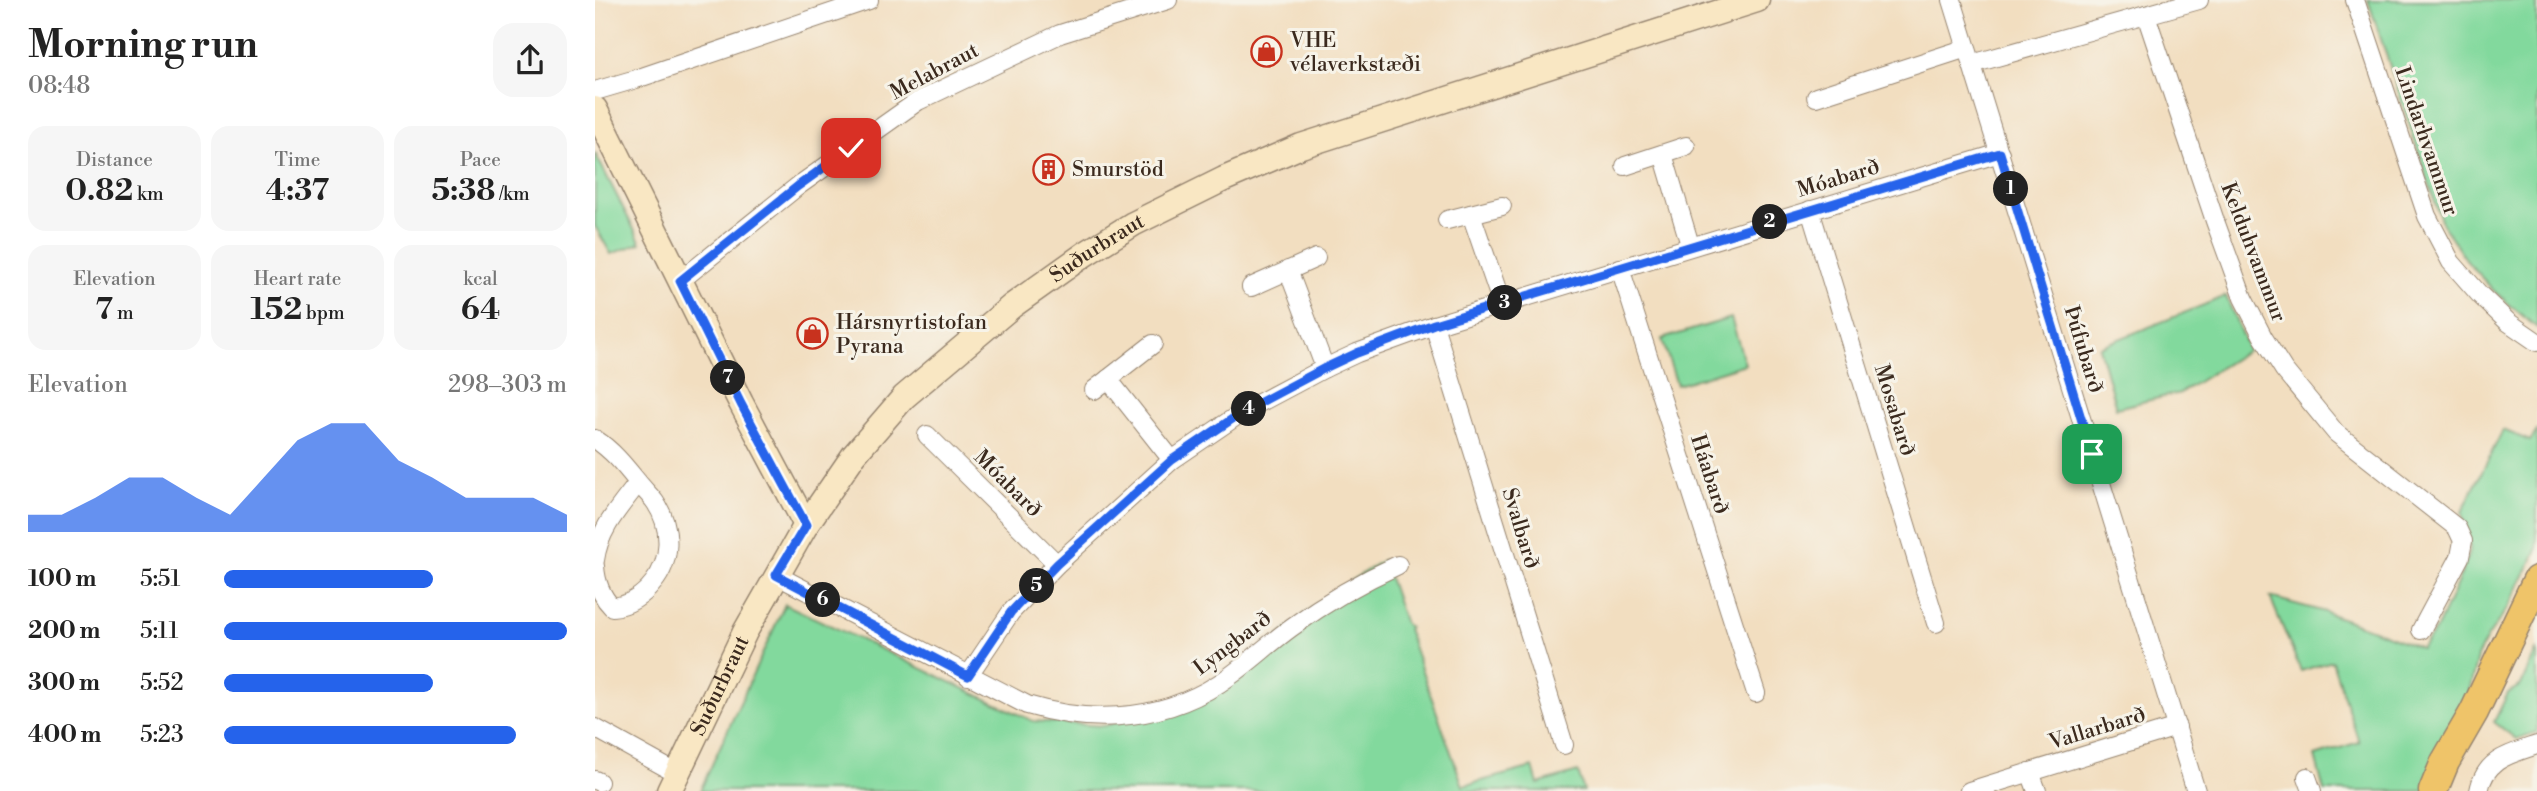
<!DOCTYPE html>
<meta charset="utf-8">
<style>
:root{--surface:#fff;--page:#f6f6f6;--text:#222;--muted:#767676;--accent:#2563eb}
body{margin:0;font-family:"Libre Bodoni",serif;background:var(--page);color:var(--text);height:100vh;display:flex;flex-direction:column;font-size:26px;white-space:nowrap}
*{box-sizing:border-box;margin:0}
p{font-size:23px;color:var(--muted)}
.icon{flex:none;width:38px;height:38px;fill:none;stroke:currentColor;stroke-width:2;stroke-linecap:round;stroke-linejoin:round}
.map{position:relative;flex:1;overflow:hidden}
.details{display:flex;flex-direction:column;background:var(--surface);width:595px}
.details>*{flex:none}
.pin{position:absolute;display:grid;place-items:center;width:60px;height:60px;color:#fff;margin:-30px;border-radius:14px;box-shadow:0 4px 10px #0006}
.km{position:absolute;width:35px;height:35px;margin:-18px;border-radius:50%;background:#222;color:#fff;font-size:19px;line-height:35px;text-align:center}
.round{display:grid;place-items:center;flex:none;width:74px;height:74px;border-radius:21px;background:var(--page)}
.head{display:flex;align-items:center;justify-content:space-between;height:119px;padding:0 28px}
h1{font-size:38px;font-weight:700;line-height:52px}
.metrics{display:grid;grid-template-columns:repeat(3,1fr);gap:10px;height:119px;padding:7px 28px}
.metrics div{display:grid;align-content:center;border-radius:18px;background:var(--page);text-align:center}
.metrics b{font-size:30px;font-weight:700}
.metrics small{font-size:19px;font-weight:400}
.metrics p{font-size:19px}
.chart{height:196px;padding:14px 28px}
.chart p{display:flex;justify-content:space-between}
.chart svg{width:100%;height:126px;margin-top:7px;fill:var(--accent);opacity:.7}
ul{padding:0 28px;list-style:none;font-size:23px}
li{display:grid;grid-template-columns:112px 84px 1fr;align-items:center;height:52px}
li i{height:18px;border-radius:9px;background:var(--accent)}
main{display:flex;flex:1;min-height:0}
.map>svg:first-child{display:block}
</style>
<main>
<section class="details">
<div class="head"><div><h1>Morning run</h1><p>08:48</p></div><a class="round"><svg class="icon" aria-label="share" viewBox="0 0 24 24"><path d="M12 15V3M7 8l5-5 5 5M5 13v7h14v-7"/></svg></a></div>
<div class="metrics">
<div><p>Distance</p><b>0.82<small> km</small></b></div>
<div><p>Time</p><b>4:37</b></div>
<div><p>Pace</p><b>5:38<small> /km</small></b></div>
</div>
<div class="metrics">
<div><p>Elevation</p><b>7<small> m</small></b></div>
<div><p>Heart rate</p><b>152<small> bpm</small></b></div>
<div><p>kcal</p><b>64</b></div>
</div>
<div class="chart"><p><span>Elevation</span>298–303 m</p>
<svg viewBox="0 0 160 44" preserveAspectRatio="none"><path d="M0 44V38L10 38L20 32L30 25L40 25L50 32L60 38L70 25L80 12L90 6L100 6L110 19L120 25L130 32L140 32L150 32L160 38V44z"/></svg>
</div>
<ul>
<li><b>100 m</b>5:51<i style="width:61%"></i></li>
<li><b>200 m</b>5:11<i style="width:100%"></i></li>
<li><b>300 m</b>5:52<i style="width:61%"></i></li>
<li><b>400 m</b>5:23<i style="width:85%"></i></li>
</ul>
</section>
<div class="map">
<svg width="1942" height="791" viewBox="0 0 1942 791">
<rect width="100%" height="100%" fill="#f7f3e8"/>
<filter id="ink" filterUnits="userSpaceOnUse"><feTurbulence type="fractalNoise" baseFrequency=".0143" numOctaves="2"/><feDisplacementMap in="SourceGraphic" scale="14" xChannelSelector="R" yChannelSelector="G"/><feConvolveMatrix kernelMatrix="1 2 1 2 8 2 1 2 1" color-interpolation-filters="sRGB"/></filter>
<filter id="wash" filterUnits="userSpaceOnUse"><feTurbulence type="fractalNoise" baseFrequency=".00686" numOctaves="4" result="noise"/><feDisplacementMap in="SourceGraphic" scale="28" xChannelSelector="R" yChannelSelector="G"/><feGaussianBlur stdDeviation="1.57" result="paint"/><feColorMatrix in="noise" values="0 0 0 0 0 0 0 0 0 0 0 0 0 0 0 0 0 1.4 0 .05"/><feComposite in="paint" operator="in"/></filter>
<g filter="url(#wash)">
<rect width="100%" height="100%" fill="#f2dec0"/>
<g fill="#82d99d" stroke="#5e825e" stroke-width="2">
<path d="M1773,0H1942V328L1900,292L1874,264L1847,223Z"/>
<path d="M0,153L46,243L16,254L0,226Z"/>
<path d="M1631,296L1653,350L1585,393L1521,408L1504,347Z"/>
<path d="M1136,318L1150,364L1082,385L1067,339Z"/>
<path d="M1908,430L1935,441L1942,431V550L1913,607L1892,638L1882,657L1874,692L1830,791H1729L1720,756L1764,742L1737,661L1706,671L1675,597L1730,612L1826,648L1842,628L1869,568L1875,548L1867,512Z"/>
<path d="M788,560L810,624L814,627L812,629L868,786L938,767L943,784L983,772L989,791H105L190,604L438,721L509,726L613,697L726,600Z"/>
<path d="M1942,649V732L1921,739L1899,722L1913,693L1926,685Z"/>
</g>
</g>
<g filter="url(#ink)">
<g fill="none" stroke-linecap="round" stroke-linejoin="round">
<defs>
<g id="street">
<path d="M1357,0L1601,791"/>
<path d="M1760,0L1832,216L1856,262L1885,295L1913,322L1942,342"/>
<path d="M1551,15L1620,221L1648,298L1668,337L1689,370L1741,433L1862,528L1868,541L1865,557L1826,630"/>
<path d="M1377,64L1604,0"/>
<path d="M0,91L41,79L274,0"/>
<path d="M1221,97L1372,48"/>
<path d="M1068,154L1095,245"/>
<path d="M1030,166L1091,146"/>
<path d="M1215,210L1341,623"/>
<path d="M876,214L907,304"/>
<path d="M852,220L907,206"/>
<path d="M1025,268L1161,693"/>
<path d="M693,270L730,368"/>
<path d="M85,281L203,186L323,101L465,34L573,0"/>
<path d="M656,287L721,258"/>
<path d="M839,325L969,745"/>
<path d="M513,379L577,460"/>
<path d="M499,390L558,344"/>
<path d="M332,435L462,564"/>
<path d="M0,439C17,450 29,465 42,481C48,489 55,495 60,502C77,527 77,560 58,583C48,596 33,606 17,607C5,595 1,581 0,566"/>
<path d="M0,560C4,529 25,507 43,483"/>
<path d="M181,575L432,705C502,726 575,720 635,676C656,661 676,642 697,627C731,602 765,582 803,565"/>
<path d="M373,676L416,612L462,564L577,460L649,411L730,368L762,353L839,325L1405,153"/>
<path d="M0,728L83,774"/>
<path d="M1435,772L1442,791"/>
<path d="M1712,777L1717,791"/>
<path d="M0,780L4,782"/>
<path d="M1374,791L1582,727"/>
<path d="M1884,791C1890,759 1915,754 1942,745"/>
</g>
<g id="secondary">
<path d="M0,109L146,403L211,525"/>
<path id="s1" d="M74,791L150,632L211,525L259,455L309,397L417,306L490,254L538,224L629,179L706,146L1162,0"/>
</g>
<path id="primary" d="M1838,791L1850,762L1879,712L1942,580"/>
</defs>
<use href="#street" stroke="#96846f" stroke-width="20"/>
<use href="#secondary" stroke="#96846f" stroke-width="27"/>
<use href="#primary" stroke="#96846f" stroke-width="31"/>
<use href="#street" stroke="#fff" stroke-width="18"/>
<use href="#secondary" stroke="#f9e7c3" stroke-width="24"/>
<use href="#primary" stroke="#efc469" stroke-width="28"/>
</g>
</g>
<g fill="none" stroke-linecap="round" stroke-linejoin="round" filter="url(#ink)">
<defs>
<path id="route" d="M256,148L203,186L85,281L146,404L211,525L181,575L373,676L416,612L462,564L577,460L649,411L730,368L762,353L839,324L1405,153L1497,454"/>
</defs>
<use href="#route" stroke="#fff" stroke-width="14"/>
<use href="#route" stroke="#2563eb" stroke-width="9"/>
</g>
<defs>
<symbol id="shop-ring" viewBox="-11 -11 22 22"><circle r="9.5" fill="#f7f3e8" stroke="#c8321e" stroke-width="1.5"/><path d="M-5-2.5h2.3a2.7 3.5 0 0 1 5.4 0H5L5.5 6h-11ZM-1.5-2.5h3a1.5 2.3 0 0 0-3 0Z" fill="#c8321e"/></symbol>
<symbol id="building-ring" viewBox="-11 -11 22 22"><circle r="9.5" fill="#f7f3e8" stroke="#c8321e" stroke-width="1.5"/><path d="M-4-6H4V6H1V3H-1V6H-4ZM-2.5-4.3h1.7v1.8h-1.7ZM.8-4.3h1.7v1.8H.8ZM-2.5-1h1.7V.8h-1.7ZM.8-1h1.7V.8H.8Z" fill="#c8321e"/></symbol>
</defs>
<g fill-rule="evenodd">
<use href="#shop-ring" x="654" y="34" width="35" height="35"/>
<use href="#building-ring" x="436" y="152" width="35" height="35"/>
<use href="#shop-ring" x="200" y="316" width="35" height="35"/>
</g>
<g text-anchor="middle" stroke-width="6" stroke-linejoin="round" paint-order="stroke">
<g font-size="21" fill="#3b2a1e" stroke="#f7f3e8" text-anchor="start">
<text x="695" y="47">VHE<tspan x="695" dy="24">vélaverkstæði</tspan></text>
<text x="477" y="176">Smurstöd</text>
<text x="241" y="329">Hársnyrtistofan<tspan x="241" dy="24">Pyrana</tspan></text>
</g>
<g font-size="21" fill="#3b2a1e" stroke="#f7f3e8">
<text transform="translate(339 71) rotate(-28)" y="7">Melabraut</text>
<text transform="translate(1832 141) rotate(71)" y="7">Lindarhvammur</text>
<text transform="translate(1243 178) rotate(-17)" y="7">Móabarð</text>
<text dy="7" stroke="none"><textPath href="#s1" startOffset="705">Suðurbraut</textPath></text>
<text transform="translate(1659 252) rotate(69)" y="7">Kelduhvammur</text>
<text transform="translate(1489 349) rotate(73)" y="7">Þúfubarð</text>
<text transform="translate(1300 410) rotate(73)" y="7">Mosabarð</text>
<text transform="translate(1115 474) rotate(72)" y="7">Háabarð</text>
<text transform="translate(413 483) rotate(45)" y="7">Móabarð</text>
<text transform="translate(926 528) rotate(73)" y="7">Svalbarð</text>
<text transform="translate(637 643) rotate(-37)" y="7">Lyngbarð</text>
<text dy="7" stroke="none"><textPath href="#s1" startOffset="117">Suðurbraut</textPath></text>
<text transform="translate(1502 728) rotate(-17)" y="7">Vallarbarð</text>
</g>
</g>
</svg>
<div class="pin" style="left:1497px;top:454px;background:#1e9e55"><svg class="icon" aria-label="arrive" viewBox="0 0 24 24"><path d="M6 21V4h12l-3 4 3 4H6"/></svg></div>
<div class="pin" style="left:256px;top:148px;background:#d93025"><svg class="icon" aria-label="check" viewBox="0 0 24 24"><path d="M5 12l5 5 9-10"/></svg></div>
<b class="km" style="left:1416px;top:189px">1</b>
<b class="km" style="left:1175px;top:222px">2</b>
<b class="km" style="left:910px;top:303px">3</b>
<b class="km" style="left:654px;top:409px">4</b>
<b class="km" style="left:442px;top:586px">5</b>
<b class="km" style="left:228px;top:600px">6</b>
<b class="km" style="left:133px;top:378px">7</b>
</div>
</main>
